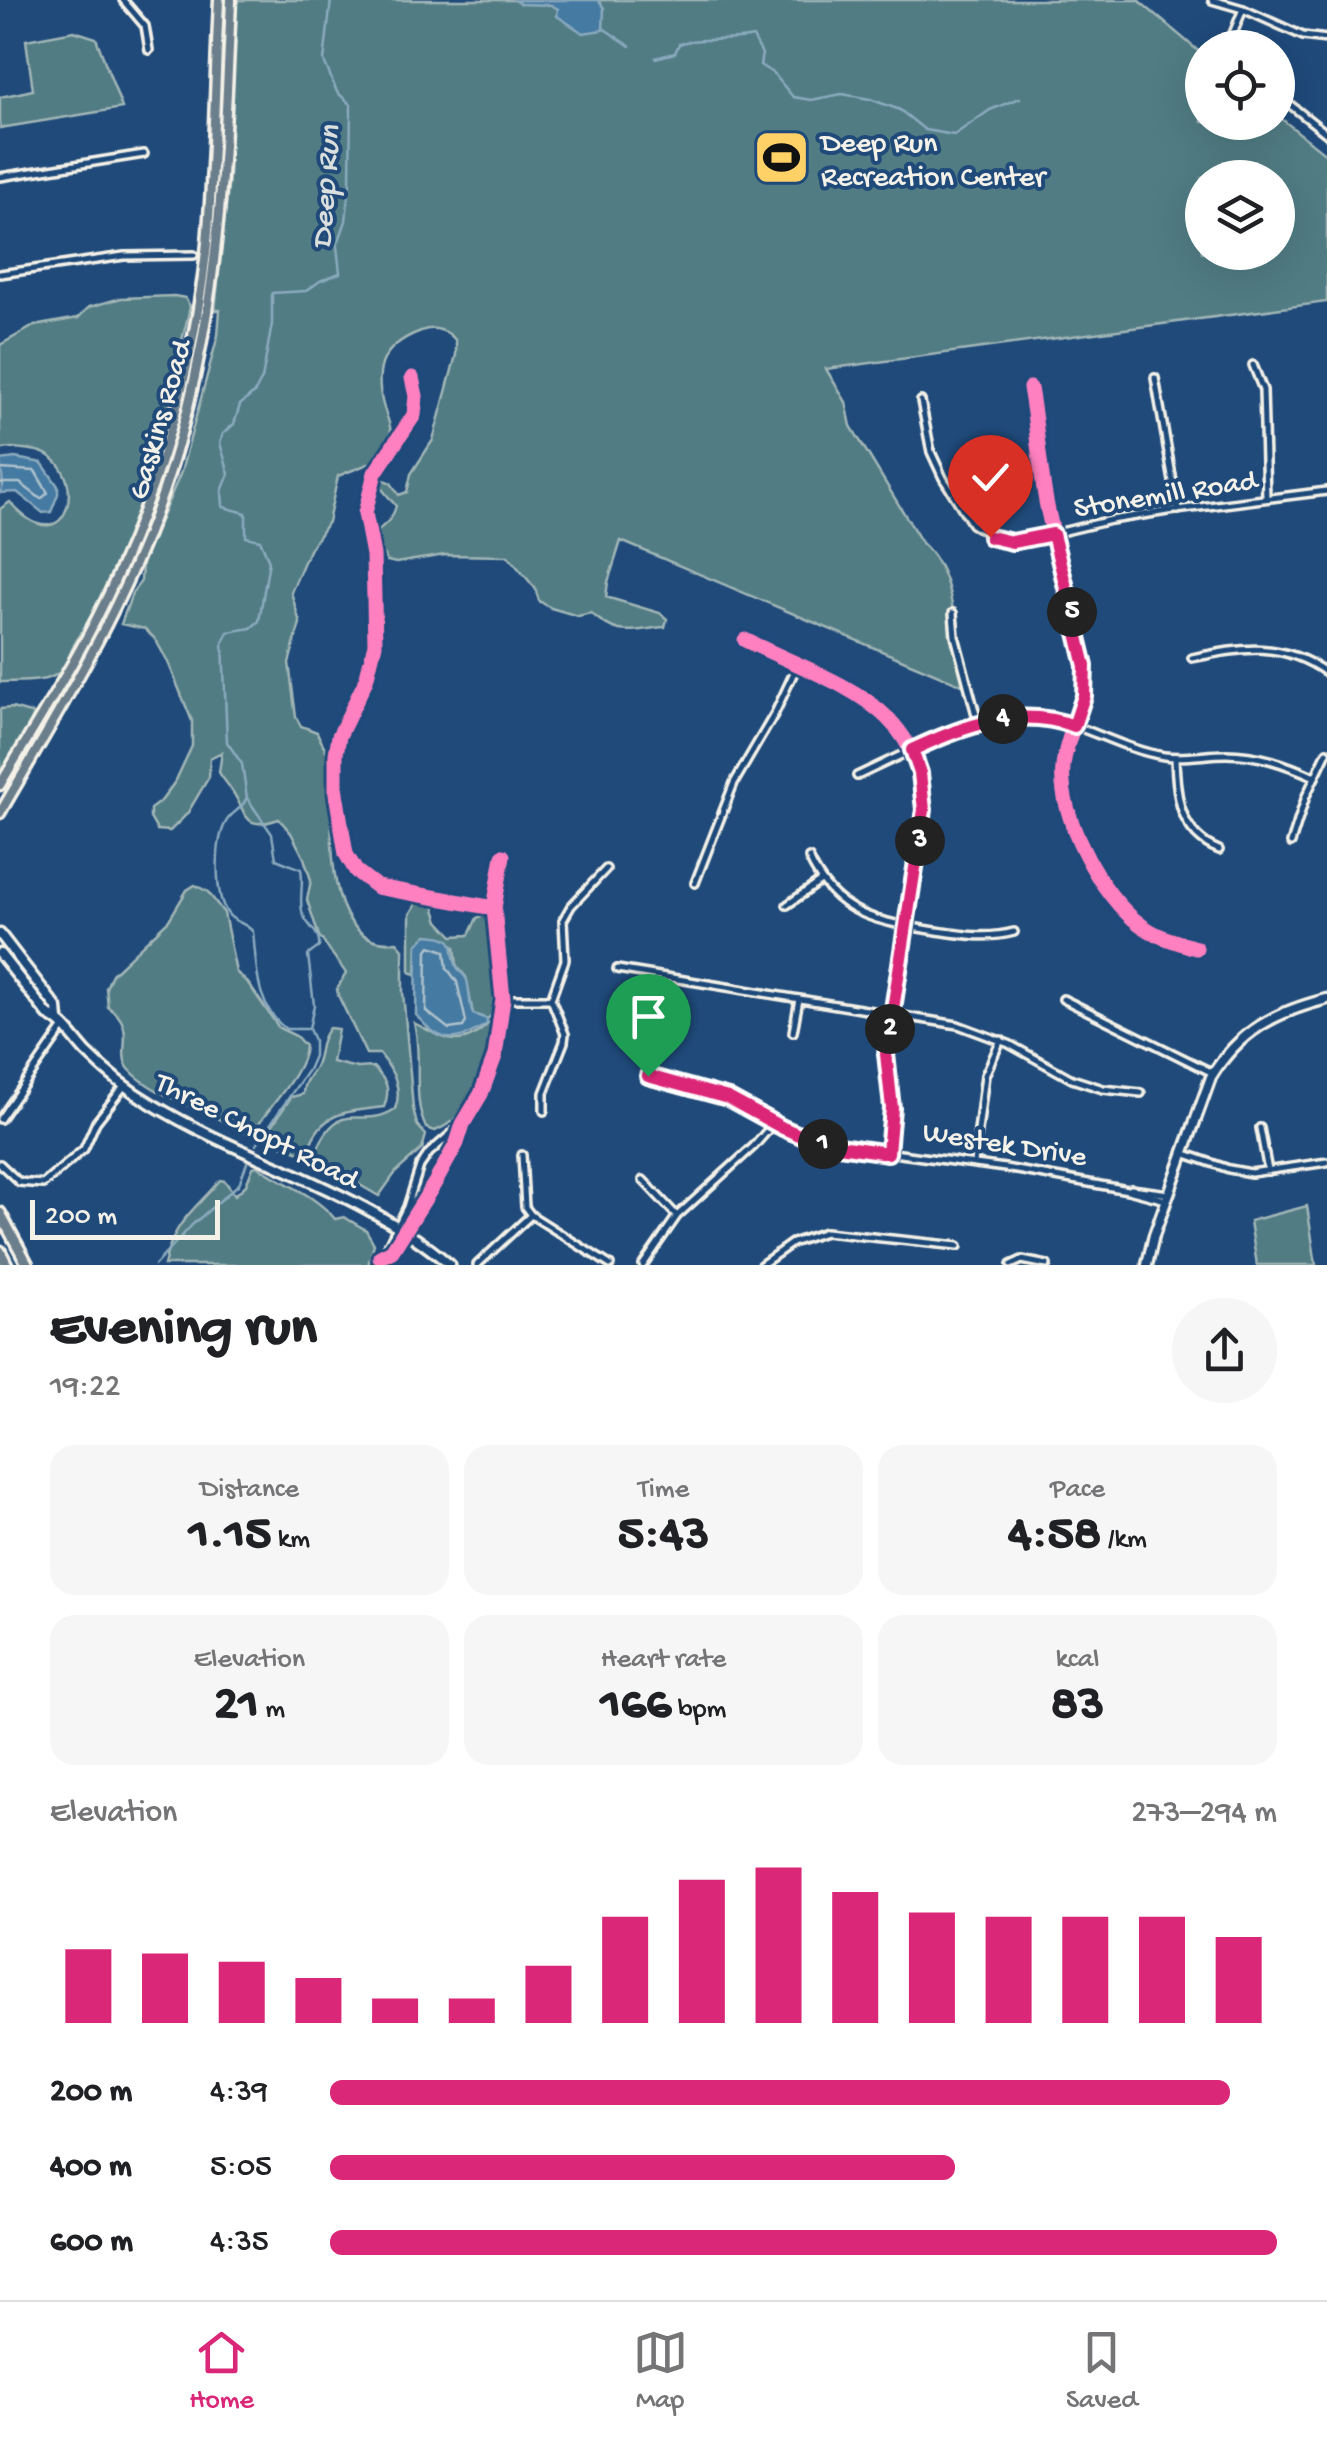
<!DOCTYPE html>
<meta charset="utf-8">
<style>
:root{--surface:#fff;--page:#f6f6f6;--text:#202124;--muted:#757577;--line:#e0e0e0;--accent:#db2777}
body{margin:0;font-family:"Gochi Hand",sans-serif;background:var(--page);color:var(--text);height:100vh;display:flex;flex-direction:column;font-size:38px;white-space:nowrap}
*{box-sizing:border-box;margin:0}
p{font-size:32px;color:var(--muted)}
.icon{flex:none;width:55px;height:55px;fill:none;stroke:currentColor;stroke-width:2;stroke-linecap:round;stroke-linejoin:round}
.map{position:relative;height:1265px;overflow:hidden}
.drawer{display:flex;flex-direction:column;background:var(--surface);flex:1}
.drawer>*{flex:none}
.buttons{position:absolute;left:1185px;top:30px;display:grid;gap:20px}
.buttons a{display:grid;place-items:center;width:110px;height:110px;border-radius:50%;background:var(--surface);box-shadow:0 10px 40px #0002;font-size:50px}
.scale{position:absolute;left:30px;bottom:25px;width:190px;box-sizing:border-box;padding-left:10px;border:5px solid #f4f1e8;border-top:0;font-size:28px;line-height:35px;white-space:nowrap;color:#f4f1e8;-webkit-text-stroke:8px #1f4a7a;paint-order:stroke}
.pin{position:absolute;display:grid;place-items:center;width:85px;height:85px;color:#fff;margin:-102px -42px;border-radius:50% 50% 50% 0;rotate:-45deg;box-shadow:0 0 10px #0007}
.pin .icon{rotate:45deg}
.km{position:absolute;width:50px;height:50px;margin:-25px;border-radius:50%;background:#222;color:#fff;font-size:28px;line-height:50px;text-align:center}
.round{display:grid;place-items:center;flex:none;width:105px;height:105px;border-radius:52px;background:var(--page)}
.head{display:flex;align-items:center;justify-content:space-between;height:170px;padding:0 50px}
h1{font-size:55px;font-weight:700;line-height:75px}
.metrics{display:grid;grid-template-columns:repeat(3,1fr);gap:15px;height:170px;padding:10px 50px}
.metrics div{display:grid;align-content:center;border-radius:25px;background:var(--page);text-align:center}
.metrics b{font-size:50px;font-weight:700}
.metrics small{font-size:28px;font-weight:400}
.metrics p{font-size:28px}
.chart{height:280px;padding:20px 50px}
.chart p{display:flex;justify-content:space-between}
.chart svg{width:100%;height:180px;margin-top:10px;stroke:var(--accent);stroke-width:6}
ul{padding:0 50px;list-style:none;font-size:32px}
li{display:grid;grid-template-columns:160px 120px 1fr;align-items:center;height:75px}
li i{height:25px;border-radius:12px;background:var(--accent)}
.dock{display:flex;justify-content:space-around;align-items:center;height:140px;border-top:2px solid var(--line);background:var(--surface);font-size:28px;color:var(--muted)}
.dock a{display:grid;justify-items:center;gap:5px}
.dock .on{color:var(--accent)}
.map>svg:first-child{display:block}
</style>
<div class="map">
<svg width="1327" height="1265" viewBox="0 0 1327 1265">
<rect width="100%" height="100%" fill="#1f4a7a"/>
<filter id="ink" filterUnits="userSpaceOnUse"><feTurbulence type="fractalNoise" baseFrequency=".01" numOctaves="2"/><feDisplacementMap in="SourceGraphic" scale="20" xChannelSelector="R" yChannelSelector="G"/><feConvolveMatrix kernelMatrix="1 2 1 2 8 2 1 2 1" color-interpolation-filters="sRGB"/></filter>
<g filter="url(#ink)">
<g fill="#517c84" stroke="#a2b6b6" stroke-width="2.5" fill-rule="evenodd">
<path d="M236,0H1138L1202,54V122H1278V116L1327,155V302L826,369L846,402L851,426L922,543C960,577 952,641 967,687L621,541L608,582L606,597L660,613L667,619L665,627C630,630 620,639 591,613L578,616L551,608L539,601L535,588L508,556L445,555L396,563L387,561C365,518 388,536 396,506L378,484L382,479L391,483L399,495L407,492L411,474L433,440L456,355V341C448,330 434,326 421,331C384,345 373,366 383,405C386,415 391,424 391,435L373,462L338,476L328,522L309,550L291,592L300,623L289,663L296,717L301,726L317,732C321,743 332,757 332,768C333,820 318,950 397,942L403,949V992L413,1108L417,1125L426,1135L422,1149L396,1172L379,1196L334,1170L317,1150C341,1095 360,1132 395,1109C403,1088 393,1071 380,1054H366L338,995L337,989L346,973L319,936L307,900L311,880L304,858L291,833L279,819C244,831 248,816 234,794C230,786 223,780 219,772L222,752L210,758L209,777L187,814L170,831L157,830L150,818V809L162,800L176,780L192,746V721L168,662L155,639L145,629L121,624L132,593L141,581L142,563L181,472L218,335L220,310H215L229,178ZM1202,178H1278V252H1202Z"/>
<path d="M74,31L96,38L122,108L0,128V97L33,90L26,40Z"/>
<path d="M174,296L185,298L190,306C186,330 176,357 173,381C165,472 121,567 74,645C70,653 66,666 60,672C47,684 17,681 0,682V509L10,502C72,574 94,457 31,450C20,449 10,446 0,450V345L34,326L78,318L89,307L121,298Z"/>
<path d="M12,708L34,714L20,748L0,773V709Z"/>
<path d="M195,885L208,892L224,913L236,972L248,983L279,1028L296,1036L305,1046C304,1074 265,1110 251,1136C218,1114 154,1098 129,1069C115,1052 139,1027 108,1007L106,988L112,974L169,920L187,890Z"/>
<path d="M417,903L434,906L439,921L453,936L469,935L477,918L486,914L496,966L492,1015L487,1019L473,1014L466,977L457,966L455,947L417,944L416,974L410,972V914Z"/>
<path d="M490,1022H496C486,1061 478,1114 435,1131L426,1128C411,1097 423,1056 414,1023C446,1039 460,1052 490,1022Z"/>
<path d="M329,1028L338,1029L332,1062L357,1068L373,1067C387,1081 391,1088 384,1107C345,1112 318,1111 307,1155L269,1140L266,1135L291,1097L303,1094C303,1079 313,1075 317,1062C322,1048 319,1041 329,1028Z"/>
<path d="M257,1166C283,1184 315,1194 335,1219L344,1217L366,1230L374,1244L368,1265H164C174,1220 194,1211 220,1180L225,1181L235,1195L246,1185L253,1167Z"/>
<path d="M1307,1206L1316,1265H1257L1250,1221Z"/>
</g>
<g fill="#457aa2" stroke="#8baabe" stroke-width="2.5">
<path d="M515,0H598L604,8L603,30L583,33L557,16L558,9L551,5L520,4Z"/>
<path d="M15,458L42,463L58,486V494L51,512L43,513L17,492L0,493L3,485L0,460Z"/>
<path d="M427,935C462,937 448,946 457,967C460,972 465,975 467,980C470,992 469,1003 473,1014L487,1019V1024C456,1044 441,1045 416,1015L417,944Z"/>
</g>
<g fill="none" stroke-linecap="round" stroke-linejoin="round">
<g stroke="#aec1cc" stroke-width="2.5">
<path d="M0,469L35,471L48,493L41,499L20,483H0"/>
<path d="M430,946L445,951L447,968L457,982L466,1022L463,1027L449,1029L426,1011L427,950Z"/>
</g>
<g stroke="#8baabe" stroke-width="2.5">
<path d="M603,28L630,46"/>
<path d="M655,58L675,53L679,44C701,36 729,43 753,37L762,54L760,65L774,74L793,97L811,100L842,94L870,99L900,110L925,130L954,135L990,110L1020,98"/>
<path d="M246,799C242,810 231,812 226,822C215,841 214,896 228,914C234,923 246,922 253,932C257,967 255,1006 286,1029H307"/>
<path d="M256,1145L308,1070L314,1056V1040L309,1029L314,1005L308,955L319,947C321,930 306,928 302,911C299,897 304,884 301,869L276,859L272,834L247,798L242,764L227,742L223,643L228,632L251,628L259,621L269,561L260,540L246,537V513L223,507L222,491L229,474L220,443L223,434L234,424L240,405L255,392L262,379L272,324V293L306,291L320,281L340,273L337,246L346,221L350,181L351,105L337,92L324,61L331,0"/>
<path d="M155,1265L192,1225L239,1184L248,1160"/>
</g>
<defs>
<g id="street">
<path d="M123,0L145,26L149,50"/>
<path d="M1212,0L1243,9L1303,36L1327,39"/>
<path d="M1231,48L1232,36L1243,9"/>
<path d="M1278,95L1327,134"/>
<path d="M0,177L144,154"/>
<path d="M0,274L124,256L194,255"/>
<path d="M1253,365L1263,390L1266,498"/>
<path d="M412,378L416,396L414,415L375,473L365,513L373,555L375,644L366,680L339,736L336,754V793L346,854L356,871L377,887L494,908"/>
<path d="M1155,378L1178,510"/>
<path d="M1030,388C1037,426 1039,464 1046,501C1056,556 1077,609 1084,664C1090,702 1066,731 1063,767C1058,816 1101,897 1141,925C1157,937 1177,942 1196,948"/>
<path d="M921,401L931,452L943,478L972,524L1001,541H1023L1111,520L1168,511L1327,491"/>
<path d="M953,613L955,636L979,726"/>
<path d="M745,640C834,684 935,705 922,829L886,1054L892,1108L888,1153"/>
<path d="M1192,658C1243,647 1282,641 1327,673"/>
<path d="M1175,757C1176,795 1179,834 1219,850"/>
<path d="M857,776C909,752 998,703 1054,719C1091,729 1126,750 1164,756C1185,759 1205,754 1226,754C1258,754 1286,764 1315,777"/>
<path d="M1291,843L1306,796L1327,752"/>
<path d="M809,858C835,916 879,922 937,931C964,935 987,939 1014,932"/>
<path d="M695,883L734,783L775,713L797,666"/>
<path d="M787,905L821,881"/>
<path d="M617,969L958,1025L1009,1044L1072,1079L1103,1089L1141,1093"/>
<path d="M503,999H551"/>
<path d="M1063,999L1213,1073"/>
<path d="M793,1032L799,999"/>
<path d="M648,1076L728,1097L783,1129L818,1143L1005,1168L1128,1190L1166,1200"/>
<path d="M544,1111V1093L564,1042L565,1034L551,999L565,960L563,920L571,906L606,869"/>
<path d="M0,1119L64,1027"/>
<path d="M1260,1128L1268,1171"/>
<path d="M1183,1153L1229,1169L1251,1173L1327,1162"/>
<path d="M522,1155L525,1207L531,1215"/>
<path d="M974,1163L985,1075L1001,1040"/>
<path d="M0,1164L19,1182L43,1184L84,1149L96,1122L125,1085"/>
<path d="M643,1180L677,1216"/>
<path d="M1131,1189L1169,1194"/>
<path d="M531,1215L610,1265"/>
<path d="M380,1257L392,1251L436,1181L457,1143L463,1124L481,1094L495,1056L503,999L494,908L503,856"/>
<path d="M378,1265L407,1207L420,1166L429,1153L460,1126"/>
<path d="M477,1265L531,1215"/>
<path d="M643,1265L677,1216L754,1146L774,1123"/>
<path d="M761,1265L792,1243L825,1232L958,1246"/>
<path d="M1011,1265L1022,1260L1047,1265"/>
</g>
<g id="secondary">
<path d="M0,934L57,1008L58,1019"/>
<path d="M0,954L48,1015C64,1022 74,1039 86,1052C106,1072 128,1090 152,1104C249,1163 363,1190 450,1265"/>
<path d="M1147,1265L1154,1235L1211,1077C1239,1031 1275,1012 1327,999"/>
</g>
<g id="primary">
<path d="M0,785C40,717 83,652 115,580C163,474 195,359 207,243C214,162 215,81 219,0"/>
<path d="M0,813C52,723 107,634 146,538C218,360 223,188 231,0"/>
</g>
<g id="highway">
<path d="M0,1213L28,1265"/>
<path d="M0,1251L7,1265"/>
</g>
</defs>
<use href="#street" stroke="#f4f1e8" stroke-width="12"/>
<use href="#secondary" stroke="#f4f1e8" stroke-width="15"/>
<use href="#primary" stroke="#f4f1e8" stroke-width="15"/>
<use href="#highway" stroke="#f4f1e8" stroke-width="16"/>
<use href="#street" stroke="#1f4a7a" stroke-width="5"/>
<use href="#secondary" stroke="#1f4a7a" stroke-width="8"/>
<use href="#primary" stroke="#6b7e8b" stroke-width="8"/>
<use href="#highway" stroke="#6b7e8b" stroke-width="9"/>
<defs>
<g id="cycleway">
<path d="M412,378L416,396L414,415L375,473L365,513L373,555L375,644L366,680L339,736L336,754V793L346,854L356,871L377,887L494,908"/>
<path d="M1030,388C1037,426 1039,464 1046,501C1056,556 1077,609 1084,664C1090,702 1066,731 1063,767C1058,816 1101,897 1141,925C1157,937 1177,942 1196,948"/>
<path d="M745,640C834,684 935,705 922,829L886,1054L892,1108L888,1153"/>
<path d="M380,1257L392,1251L436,1181L457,1143L463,1124L481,1094L495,1056L503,999L494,908L503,856"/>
</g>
</defs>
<use href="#cycleway" stroke="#1f4a7a" stroke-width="21"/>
<use href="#cycleway" stroke="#ff80c0" stroke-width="15"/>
</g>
</g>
<g fill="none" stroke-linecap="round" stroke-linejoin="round" filter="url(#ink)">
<defs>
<path id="route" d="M648,1076L728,1098L783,1128L818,1143L888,1153L892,1108L886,1054L924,810L920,773L912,750C963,726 1019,705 1074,726L1084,696L1085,666L1053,534L1012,542L990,537"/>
</defs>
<use href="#route" stroke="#fff" stroke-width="20"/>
<use href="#route" stroke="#db2777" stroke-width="12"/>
</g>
<defs>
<symbol id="stadium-square" viewBox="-11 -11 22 22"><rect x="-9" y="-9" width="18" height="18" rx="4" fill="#ffd166" stroke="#1f4a7a"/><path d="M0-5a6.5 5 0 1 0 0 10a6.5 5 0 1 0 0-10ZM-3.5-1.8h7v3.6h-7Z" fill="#111"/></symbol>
</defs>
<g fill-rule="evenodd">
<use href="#stadium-square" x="750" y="126" width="63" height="63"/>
</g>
<g text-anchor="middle" stroke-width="8" stroke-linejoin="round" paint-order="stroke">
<g font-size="30" fill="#f4f1e8" stroke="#1f4a7a" text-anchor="start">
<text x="821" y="151">Deep Run<tspan x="821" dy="34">Recreation Center</tspan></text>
</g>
<g font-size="30" fill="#f4f1e8" stroke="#1f4a7a">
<text transform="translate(158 419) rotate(-74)" y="10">Gaskins Road</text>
<text transform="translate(1165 492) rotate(-9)" y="10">Stonemill Road</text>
<text transform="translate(258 1129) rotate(27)" y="10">Three Chopt Road</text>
<text transform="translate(1005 1142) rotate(9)" y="10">Westek Drive</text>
</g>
<g font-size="32" font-style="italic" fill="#dadfde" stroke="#1f4a7a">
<text transform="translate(323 187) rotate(-86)" y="11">Deep Run</text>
</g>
</g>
</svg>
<div class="buttons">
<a><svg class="icon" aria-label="locate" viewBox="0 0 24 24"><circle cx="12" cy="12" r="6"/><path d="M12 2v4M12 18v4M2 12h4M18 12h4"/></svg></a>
<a><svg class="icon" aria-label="layers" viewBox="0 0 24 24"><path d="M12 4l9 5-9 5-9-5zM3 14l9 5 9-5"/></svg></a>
</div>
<div class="scale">200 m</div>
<div class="pin" style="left:648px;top:1076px;background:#1e9e55"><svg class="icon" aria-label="arrive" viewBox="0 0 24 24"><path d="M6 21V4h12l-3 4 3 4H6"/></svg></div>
<div class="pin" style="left:990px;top:537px;background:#d93025"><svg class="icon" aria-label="check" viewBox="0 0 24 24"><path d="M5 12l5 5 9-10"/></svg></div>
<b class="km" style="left:823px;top:1144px">1</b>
<b class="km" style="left:890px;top:1029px">2</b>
<b class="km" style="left:920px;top:841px">3</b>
<b class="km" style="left:1003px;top:719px">4</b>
<b class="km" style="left:1072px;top:612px">5</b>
</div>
<section class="drawer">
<div class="head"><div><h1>Evening run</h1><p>19:22</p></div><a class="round"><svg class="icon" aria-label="share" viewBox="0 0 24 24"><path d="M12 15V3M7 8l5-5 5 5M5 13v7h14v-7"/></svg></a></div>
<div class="metrics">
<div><p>Distance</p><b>1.15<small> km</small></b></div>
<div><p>Time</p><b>5:43</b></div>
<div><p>Pace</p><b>4:58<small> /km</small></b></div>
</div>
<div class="metrics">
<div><p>Elevation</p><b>21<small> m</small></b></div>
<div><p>Heart rate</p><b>166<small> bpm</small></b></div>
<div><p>kcal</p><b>83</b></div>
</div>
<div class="chart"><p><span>Elevation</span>273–294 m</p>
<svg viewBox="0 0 160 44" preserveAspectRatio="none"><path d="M5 44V26M15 44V27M25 44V29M35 44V33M45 44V38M55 44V38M65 44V30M75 44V18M85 44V9M95 44V6M105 44V12M115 44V17M125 44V18M135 44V18M145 44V18M155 44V23"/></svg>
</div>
<ul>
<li><b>200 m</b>4:39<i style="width:95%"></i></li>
<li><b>400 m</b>5:05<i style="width:66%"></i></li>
<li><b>600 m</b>4:35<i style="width:100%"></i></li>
</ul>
</section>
<nav class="dock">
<a class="on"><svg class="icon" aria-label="home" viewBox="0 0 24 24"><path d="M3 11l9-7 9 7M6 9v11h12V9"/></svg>Home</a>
<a><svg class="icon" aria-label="map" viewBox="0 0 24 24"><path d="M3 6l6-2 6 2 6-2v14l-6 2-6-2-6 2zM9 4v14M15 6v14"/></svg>Map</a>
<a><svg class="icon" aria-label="saved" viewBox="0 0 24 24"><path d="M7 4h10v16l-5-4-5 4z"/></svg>Saved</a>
</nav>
